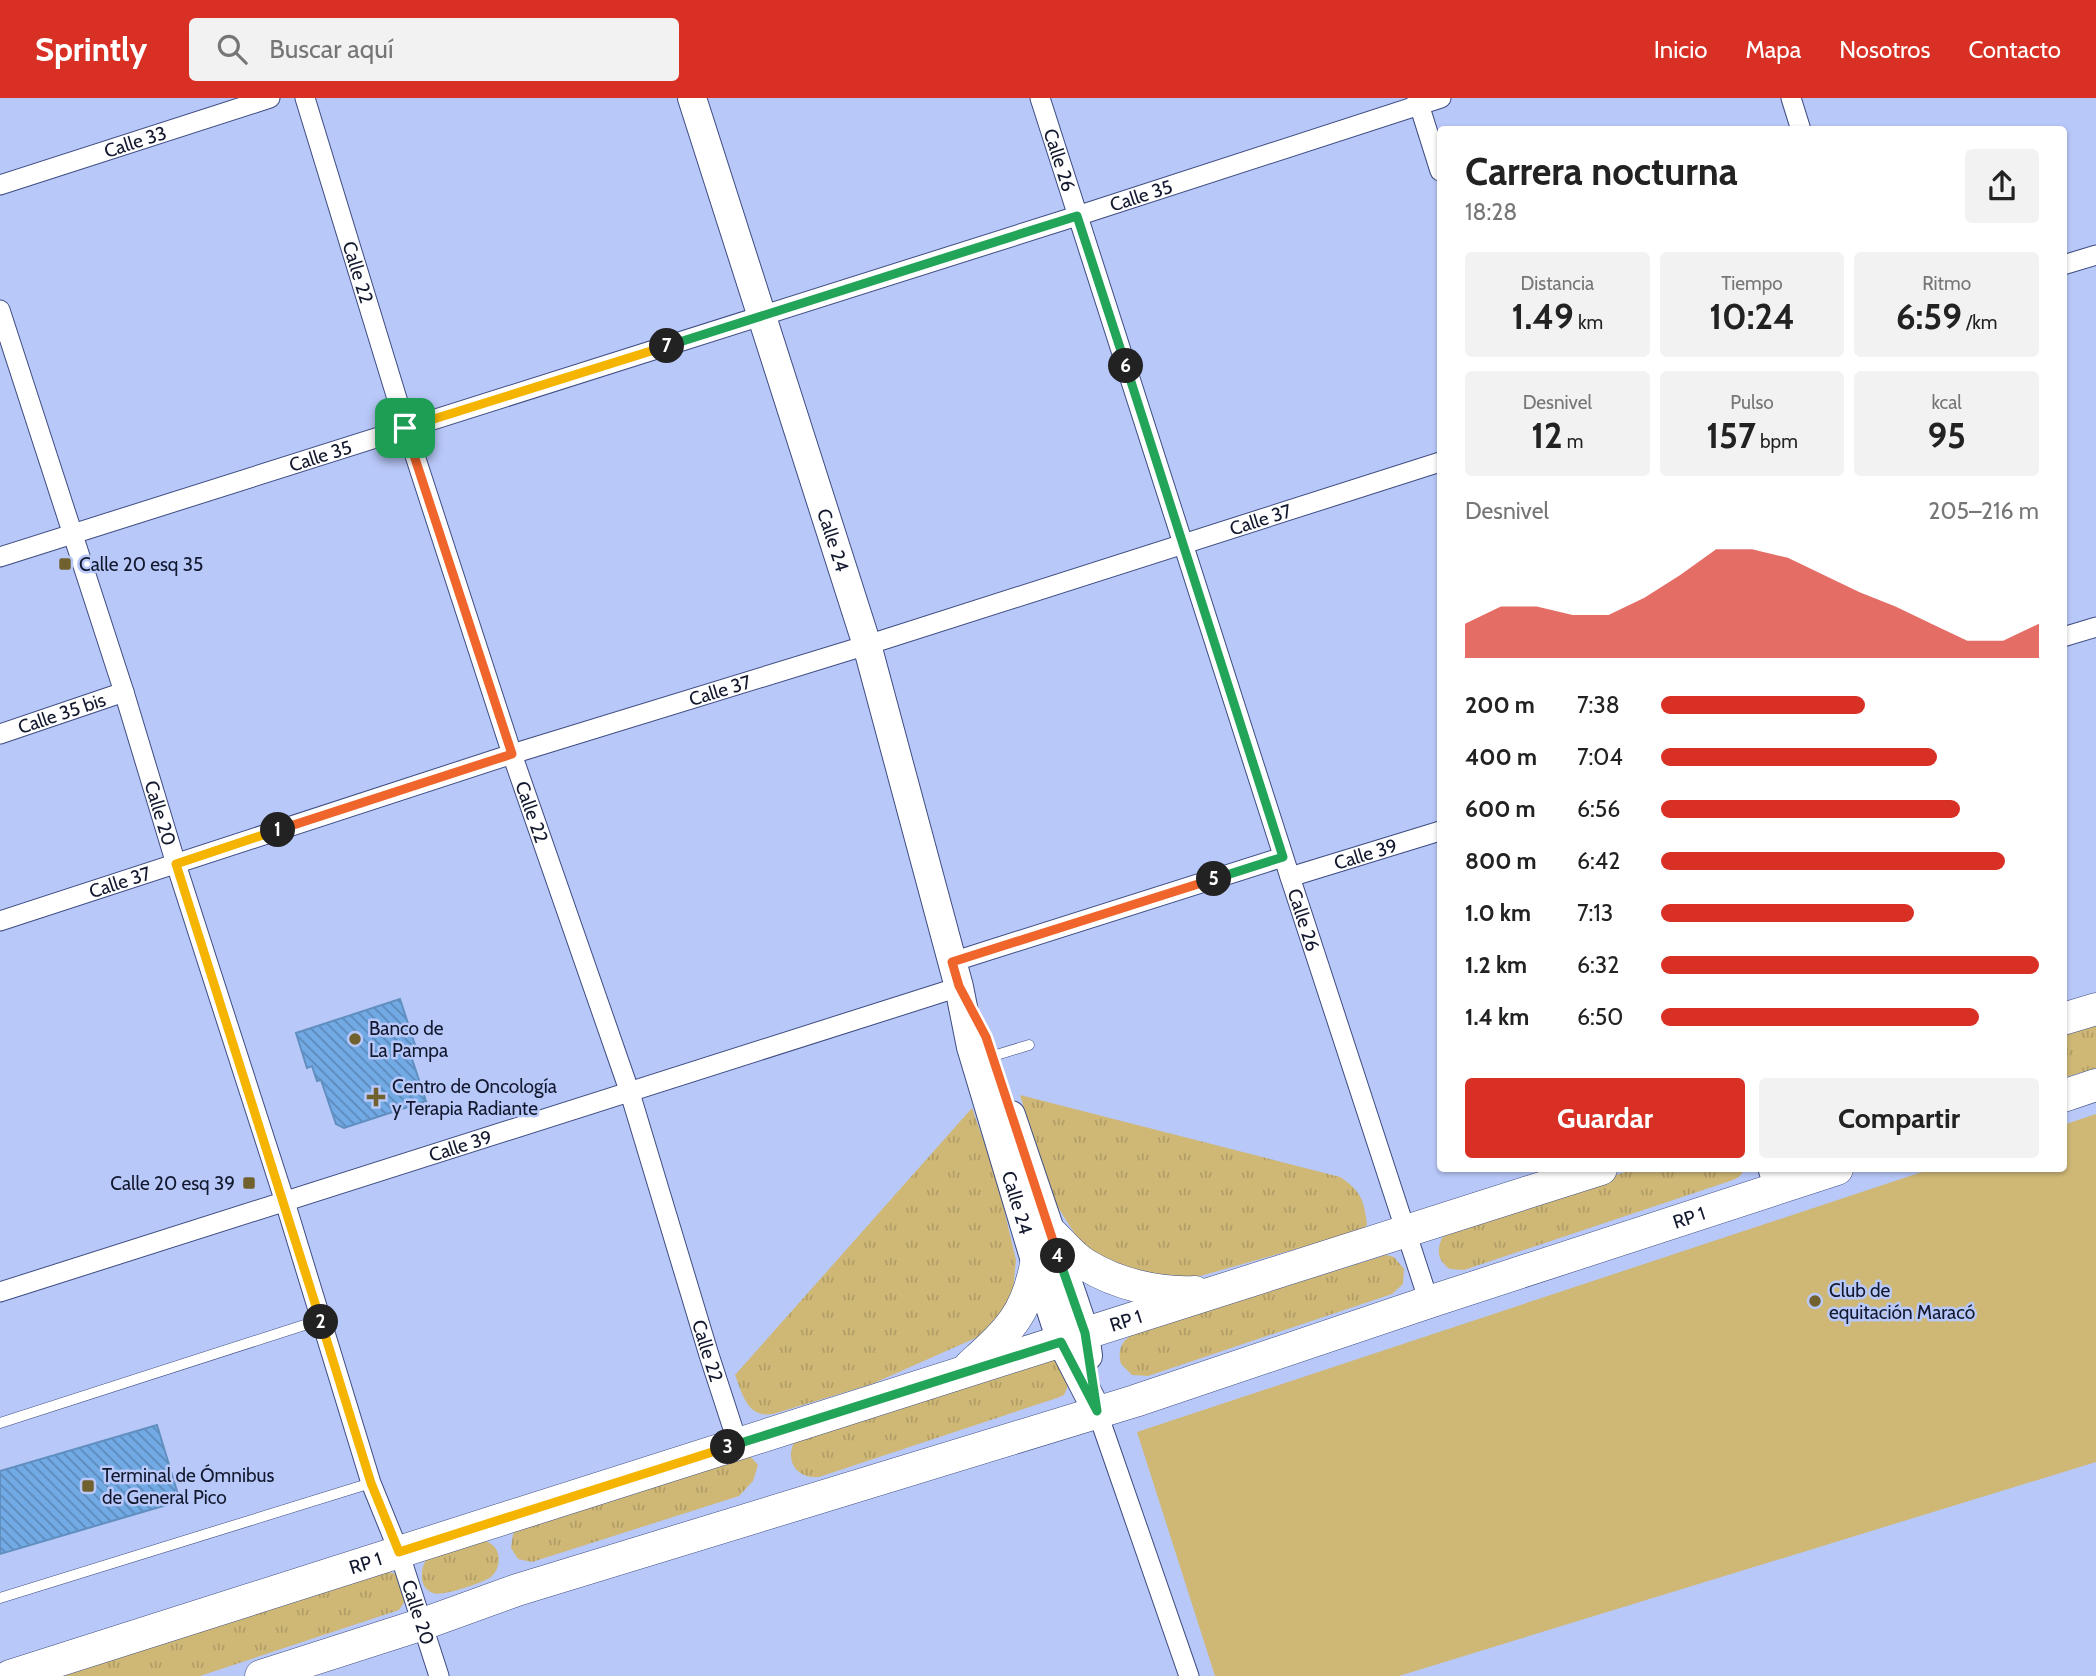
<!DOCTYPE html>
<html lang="es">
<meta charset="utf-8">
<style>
:root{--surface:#fff;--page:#f2f2f2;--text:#222;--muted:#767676;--accent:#d93025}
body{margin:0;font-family:Cabin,sans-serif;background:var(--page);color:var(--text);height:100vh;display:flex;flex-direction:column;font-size:26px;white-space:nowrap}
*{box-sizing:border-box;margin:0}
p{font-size:23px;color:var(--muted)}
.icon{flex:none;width:38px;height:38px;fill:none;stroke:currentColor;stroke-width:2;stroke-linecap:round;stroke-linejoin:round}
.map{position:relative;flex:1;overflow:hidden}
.panel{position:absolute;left:1437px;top:28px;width:630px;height:1046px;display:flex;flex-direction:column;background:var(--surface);border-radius:7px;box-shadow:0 2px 5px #0004}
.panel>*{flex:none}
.pin{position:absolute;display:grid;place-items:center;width:60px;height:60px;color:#fff;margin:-30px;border-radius:14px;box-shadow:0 4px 10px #0006}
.km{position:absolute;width:35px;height:35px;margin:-18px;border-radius:50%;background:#222;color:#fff;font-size:19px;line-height:35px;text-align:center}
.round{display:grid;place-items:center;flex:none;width:74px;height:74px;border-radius:7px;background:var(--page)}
.head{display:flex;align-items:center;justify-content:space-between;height:119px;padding:0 28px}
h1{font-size:38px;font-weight:700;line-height:52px}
.metrics{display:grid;grid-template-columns:repeat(3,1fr);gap:10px;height:119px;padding:7px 28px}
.metrics div{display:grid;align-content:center;border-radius:7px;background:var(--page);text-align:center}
.metrics b{font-size:35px;font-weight:700}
.metrics small{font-size:19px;font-weight:400}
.metrics p{font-size:19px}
.chart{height:196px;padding:14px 28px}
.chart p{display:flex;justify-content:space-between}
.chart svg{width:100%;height:126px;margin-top:7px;fill:var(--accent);opacity:.7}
.button{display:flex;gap:14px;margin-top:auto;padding:14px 28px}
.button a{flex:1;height:80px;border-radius:7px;background:var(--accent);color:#fff;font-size:28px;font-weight:700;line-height:80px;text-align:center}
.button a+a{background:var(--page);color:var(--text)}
ul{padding:0 28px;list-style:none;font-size:23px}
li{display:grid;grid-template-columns:112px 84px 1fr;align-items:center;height:52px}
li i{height:18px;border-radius:9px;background:var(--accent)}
header{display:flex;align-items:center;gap:42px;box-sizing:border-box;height:98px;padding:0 35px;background:var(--accent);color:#fff}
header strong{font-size:33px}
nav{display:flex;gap:38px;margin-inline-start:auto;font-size:24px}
.search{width:490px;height:63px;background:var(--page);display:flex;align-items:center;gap:18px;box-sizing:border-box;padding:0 24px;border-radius:7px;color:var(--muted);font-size:26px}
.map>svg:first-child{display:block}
</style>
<header>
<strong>Sprintly</strong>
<div class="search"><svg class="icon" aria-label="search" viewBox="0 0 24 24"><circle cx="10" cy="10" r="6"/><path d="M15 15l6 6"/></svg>Buscar aquí</div>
<nav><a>Inicio</a><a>Mapa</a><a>Nosotros</a><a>Contacto</a></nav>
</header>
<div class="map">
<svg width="2096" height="1578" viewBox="0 0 2096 1578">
<defs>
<pattern id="park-tufts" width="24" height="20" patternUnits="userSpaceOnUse" patternTransform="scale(1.75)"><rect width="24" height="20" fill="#cfb876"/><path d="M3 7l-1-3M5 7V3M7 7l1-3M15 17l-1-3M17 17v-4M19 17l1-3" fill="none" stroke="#b19d66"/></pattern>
<pattern id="building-back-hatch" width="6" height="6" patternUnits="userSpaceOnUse" patternTransform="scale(1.75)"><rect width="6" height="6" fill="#72aae5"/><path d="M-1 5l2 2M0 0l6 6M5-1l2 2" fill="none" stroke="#5c89ba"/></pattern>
</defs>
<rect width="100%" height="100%" fill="#b8c8f9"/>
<path fill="#cfb876" d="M2096,1016V1364L1399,1578H1215L1137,1334L1931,1071H2063V1027Z"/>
<g fill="url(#park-tufts)">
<path d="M2096,921V970L2063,980V931Z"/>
<path d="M1020,997L1340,1079C1361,1093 1364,1102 1367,1127L1360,1133L1179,1184L1120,1170L1087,1150L1075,1136L1057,1108L1042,1071Z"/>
<path d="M972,1010L996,1078L1016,1162L1013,1193L1000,1220L980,1238L872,1286L773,1316C747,1320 743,1297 735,1277Z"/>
<path d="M1634,1071H1745L1739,1079L1733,1082L1464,1172L1450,1171C1438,1163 1436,1153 1442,1140L1454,1132Z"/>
<path d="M1386,1157L1394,1159L1404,1171L1403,1186L1392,1196L1148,1278L1132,1277L1121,1266C1117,1251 1122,1241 1136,1235Z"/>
<path d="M1052,1262L1059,1264L1070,1283L1064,1297L1057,1300L819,1379C797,1381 785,1364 794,1344Z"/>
<path d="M749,1357L758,1367L753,1383L739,1398L532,1464L518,1461L511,1450L513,1436L518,1431Z"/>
<path d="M480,1441C487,1443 494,1446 497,1453C501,1462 498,1473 491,1479C482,1485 442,1499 433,1495C419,1490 420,1472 426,1462Z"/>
<path d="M389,1474L396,1476L407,1500L399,1512L200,1578H57Z"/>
</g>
<g fill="url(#building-back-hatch)" stroke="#618fc0" stroke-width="2">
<path d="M400,901L416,950L409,952L426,1003L344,1030L336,1026L321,982L317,983L312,968L307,970L296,935Z"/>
<path d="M157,1327L180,1403L0,1456V1373Z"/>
</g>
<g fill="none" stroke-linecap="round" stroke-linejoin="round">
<defs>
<g id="lane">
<path d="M993,958L1029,947"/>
<path d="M0,1325L320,1222"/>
<path d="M0,1500L371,1385"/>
</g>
<g id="street">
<path id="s1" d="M305,0L406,330L512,656L630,995L709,1257L738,1346"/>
<path id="s2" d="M1040,0L1290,779L1429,1204"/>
<path d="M1417,0L1440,73"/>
<path d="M1791,0L1801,32"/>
<path id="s3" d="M0,87L270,0"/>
<path d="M2063,167L2096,157"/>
<path id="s4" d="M0,212L124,594L176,766L285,1104L371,1385L399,1454L439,1578"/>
<path id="s5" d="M0,459L1077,118L1441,0"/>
<path d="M2063,539L2096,529"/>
<path id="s6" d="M0,636L124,594"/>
<path id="s7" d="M1290,779L1440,733"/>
<path id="s8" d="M0,823L512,656L867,547L1440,364"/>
<path d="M952,864L1283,759"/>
<path d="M1768,1071L1774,1091"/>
<path id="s9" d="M0,1194L959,889"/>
<path d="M1097,1313L1189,1578"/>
</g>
<g id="secondary">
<path id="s10" d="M692,0L867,547L959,889L971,949L1036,1166L1061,1243L1097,1313"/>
<path d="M1011,1017L1085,1235L1088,1258"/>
</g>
<g id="primary">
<path d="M2063,921L2096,911"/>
<path d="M2063,998L2096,987"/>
<path d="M1050,1134C1061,1144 1072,1159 1086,1167C1117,1186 1158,1196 1195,1194"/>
<path d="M970,1268C1008,1233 1026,1218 1036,1166"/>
<path id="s11" d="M10,1578L1601,1071"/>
<path id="s12" d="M261,1578L423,1526L517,1492L1135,1303L1429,1204L1837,1071"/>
</g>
</defs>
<use href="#lane" stroke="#3e4c80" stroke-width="11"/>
<use href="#street" stroke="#3e4c80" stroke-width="21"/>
<use href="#secondary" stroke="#3e4c80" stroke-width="30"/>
<use href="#primary" stroke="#3e4c80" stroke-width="33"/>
<use href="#lane" stroke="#fff" stroke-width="10"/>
<use href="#street" stroke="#fff" stroke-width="19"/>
<use href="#secondary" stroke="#fff" stroke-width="28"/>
<use href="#primary" stroke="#fff" stroke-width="32"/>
</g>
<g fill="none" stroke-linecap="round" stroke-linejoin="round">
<defs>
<path id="split-1" d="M278,732L512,656L405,330"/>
<path id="split-2" d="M278,732L176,766L321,1224"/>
<path id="split-3" d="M321,1224L371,1385L399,1454L728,1349"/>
<path id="split-4" d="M728,1349L1061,1244L1097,1313L1085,1235L1058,1158"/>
<path id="split-5" d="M1058,1158L986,939L959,888L952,864L1214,781"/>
<path id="split-6" d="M1126,268L1283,759L1214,781"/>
<path id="split-7" d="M667,248L1077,118L1126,268"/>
<path id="split-8" d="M405,330L667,248"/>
</defs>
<use href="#split-1" stroke="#fff" stroke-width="14"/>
<use href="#split-2" stroke="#fff" stroke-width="14"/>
<use href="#split-3" stroke="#fff" stroke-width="14"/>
<use href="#split-4" stroke="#fff" stroke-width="14"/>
<use href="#split-5" stroke="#fff" stroke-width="14"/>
<use href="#split-6" stroke="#fff" stroke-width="14"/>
<use href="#split-7" stroke="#fff" stroke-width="14"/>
<use href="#split-8" stroke="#fff" stroke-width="14"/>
<use href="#split-1" stroke="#f0652b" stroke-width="9"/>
<use href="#split-2" stroke="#f5b400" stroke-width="9"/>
<use href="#split-3" stroke="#f5b400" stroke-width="9"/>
<use href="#split-4" stroke="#22a559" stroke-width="9"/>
<use href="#split-5" stroke="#f0652b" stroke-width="9"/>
<use href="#split-6" stroke="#22a559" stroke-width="9"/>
<use href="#split-7" stroke="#22a559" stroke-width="9"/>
<use href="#split-8" stroke="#f5b400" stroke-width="9"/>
</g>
<g fill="#71612e" stroke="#b8c8f9" stroke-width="2.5">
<rect x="58" y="459" width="14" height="14" rx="3.5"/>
<circle cx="355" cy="941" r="7"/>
<path d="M372.5 988.5h7v7h7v7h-7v7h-7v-7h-7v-7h7z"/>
<rect x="242" y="1078" width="14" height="14" rx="3.5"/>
<circle cx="1815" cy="1203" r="7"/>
<rect x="81" y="1381" width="14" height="14" rx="3.5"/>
</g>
<g text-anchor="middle" stroke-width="5" stroke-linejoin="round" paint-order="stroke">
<g font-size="19" fill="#12182e" stroke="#b8c8f9">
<text dy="7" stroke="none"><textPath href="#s3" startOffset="142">Calle 33</textPath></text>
<text dy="7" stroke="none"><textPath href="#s2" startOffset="65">Calle 26</textPath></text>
<text dy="7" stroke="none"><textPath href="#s5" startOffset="1197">Calle 35</textPath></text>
<text dy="7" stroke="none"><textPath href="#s1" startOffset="182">Calle 22</textPath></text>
<text dy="7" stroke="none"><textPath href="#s5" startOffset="336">Calle 35</textPath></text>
<text dy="7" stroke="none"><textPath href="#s8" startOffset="1323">Calle 37</textPath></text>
<text dy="7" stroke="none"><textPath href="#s10" startOffset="464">Calle 24</textPath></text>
<text dy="7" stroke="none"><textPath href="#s8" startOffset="756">Calle 37</textPath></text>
<text dy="7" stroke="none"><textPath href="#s6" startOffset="65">Calle 35 bis</textPath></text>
<text dy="7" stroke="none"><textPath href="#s1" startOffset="749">Calle 22</textPath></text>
<text dy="7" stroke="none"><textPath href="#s4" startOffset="528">Calle 20</textPath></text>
<text dy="7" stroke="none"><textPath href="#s7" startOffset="79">Calle 39</textPath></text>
<text dy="7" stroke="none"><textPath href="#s8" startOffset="126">Calle 37</textPath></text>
<text dy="7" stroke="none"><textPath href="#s2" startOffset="863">Calle 26</textPath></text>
<text dy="7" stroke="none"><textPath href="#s9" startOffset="483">Calle 39</textPath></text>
<text dy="7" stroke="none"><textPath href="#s10" startOffset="1152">Calle 24</textPath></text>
<text dy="7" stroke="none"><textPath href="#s12" startOffset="1500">RP 1</textPath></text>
<text dy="7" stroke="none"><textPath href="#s11" startOffset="1171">RP 1</textPath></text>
<text dy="7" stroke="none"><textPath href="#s1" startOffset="1316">Calle 22</textPath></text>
<text dy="7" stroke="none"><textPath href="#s11" startOffset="373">RP 1</textPath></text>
<text dy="7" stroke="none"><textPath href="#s4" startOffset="1368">Calle 20</textPath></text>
</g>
<g font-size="19" fill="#12182e" stroke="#b8c8f9" text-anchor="start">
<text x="79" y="473">Calle 20 esq 35</text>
<text x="369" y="937">Banco de<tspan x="369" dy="22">La Pampa</tspan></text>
<text x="392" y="995">Centro de Oncología<tspan x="392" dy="22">y Terapia Radiante</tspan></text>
<text x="235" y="1092" text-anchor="end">Calle 20 esq 39</text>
<text x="1829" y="1199">Club de<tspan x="1829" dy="22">equitación Maracó</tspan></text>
<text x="102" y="1384">Terminal de Ómnibus<tspan x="102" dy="22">de General Pico</tspan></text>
</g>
</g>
</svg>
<div class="pin" style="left:405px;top:330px;background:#1e9e55"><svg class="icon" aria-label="arrive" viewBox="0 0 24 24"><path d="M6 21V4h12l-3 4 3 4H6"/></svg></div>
<b class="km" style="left:278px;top:732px">1</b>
<b class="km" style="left:321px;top:1224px">2</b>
<b class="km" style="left:728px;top:1349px">3</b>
<b class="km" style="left:1058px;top:1158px">4</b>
<b class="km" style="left:1214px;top:781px">5</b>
<b class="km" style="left:1126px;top:268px">6</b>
<b class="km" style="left:667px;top:248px">7</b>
<section class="panel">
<div class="head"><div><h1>Carrera nocturna</h1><p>18:28</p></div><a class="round"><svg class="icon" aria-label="share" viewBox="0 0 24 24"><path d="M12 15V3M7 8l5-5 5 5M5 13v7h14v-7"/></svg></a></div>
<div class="metrics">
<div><p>Distancia</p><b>1.49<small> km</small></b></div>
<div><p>Tiempo</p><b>10:24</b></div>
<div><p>Ritmo</p><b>6:59<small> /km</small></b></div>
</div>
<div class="metrics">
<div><p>Desnivel</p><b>12<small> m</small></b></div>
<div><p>Pulso</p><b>157<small> bpm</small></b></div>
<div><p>kcal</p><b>95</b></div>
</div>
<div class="chart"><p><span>Desnivel</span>205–216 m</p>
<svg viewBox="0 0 160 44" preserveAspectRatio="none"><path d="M0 44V32L10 26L20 26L30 29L40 29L50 23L60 15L70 6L80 6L90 9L100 15L110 21L120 26L130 32L140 38L150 38L160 32V44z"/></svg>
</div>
<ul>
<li><b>200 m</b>7:38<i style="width:54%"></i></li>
<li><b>400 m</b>7:04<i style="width:73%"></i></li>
<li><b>600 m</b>6:56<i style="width:79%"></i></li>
<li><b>800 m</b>6:42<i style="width:91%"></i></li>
<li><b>1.0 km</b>7:13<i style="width:67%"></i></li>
<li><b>1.2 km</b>6:32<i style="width:100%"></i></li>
<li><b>1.4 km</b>6:50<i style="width:84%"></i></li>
</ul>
<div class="button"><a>Guardar</a><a>Compartir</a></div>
</section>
</div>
